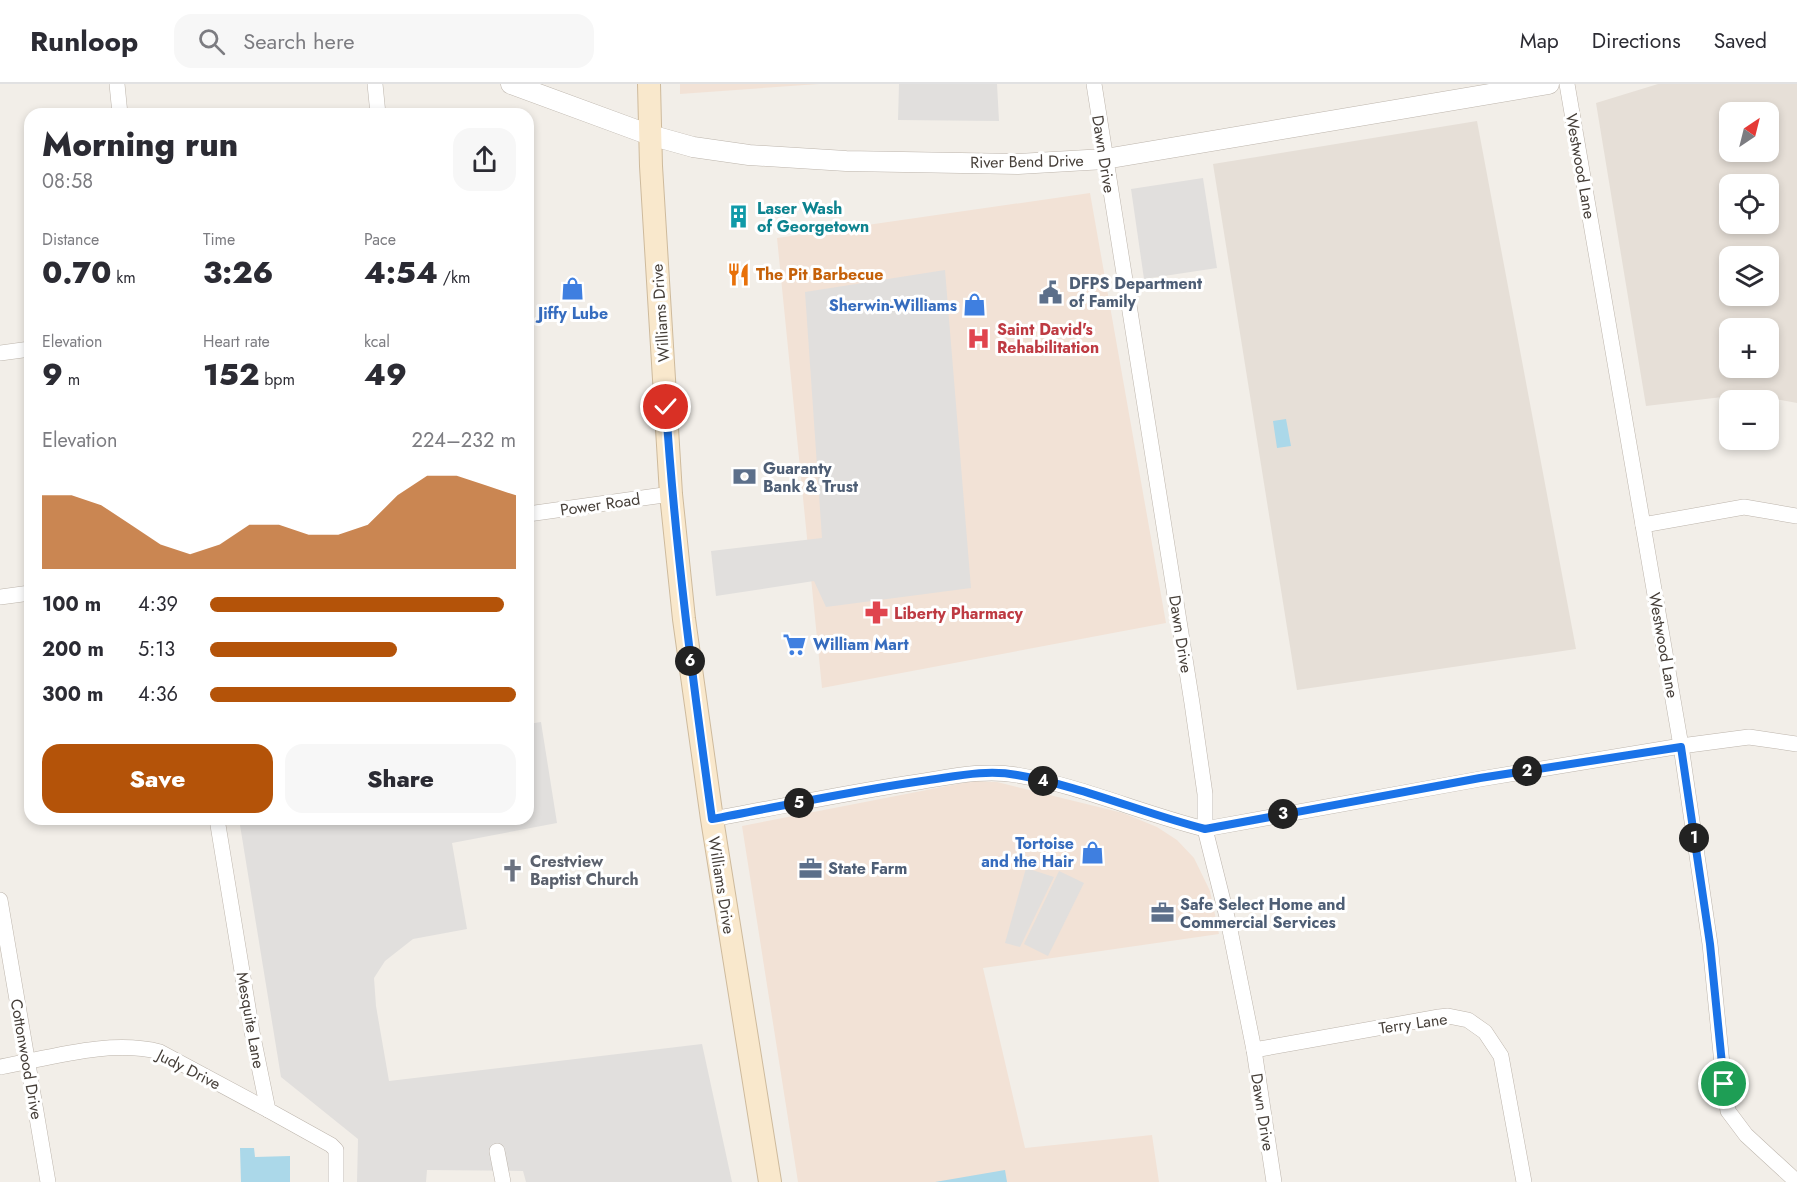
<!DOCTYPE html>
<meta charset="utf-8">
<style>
:root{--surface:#fff;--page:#f7f7f7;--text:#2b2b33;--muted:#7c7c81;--line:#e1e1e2;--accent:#b45309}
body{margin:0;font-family:Jost,sans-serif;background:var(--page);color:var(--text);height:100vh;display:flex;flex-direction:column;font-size:22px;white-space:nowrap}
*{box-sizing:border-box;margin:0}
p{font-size:20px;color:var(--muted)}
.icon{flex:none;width:33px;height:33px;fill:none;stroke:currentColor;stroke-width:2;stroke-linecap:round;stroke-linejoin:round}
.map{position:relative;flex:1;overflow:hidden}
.details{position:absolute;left:24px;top:24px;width:510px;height:717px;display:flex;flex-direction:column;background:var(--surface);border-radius:18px;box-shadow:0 3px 9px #0003}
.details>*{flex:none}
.needle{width:39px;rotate:35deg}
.fabs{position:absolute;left:1719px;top:18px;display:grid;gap:12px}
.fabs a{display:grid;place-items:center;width:60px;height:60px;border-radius:12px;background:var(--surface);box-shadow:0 3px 9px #0003;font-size:30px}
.pin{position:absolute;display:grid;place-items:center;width:51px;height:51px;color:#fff;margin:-26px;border:3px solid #fff;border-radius:50%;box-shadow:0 2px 6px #0007}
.km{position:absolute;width:30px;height:30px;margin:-15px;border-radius:50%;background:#222;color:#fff;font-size:16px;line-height:30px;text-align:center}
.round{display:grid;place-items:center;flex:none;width:63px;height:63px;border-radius:18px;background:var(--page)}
.head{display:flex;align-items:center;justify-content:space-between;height:102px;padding:0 18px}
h1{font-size:33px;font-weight:800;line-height:45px}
.metrics{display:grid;grid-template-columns:repeat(3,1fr);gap:9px;height:102px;padding:6px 18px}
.metrics div{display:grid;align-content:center}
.metrics b{font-size:30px;font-weight:800}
.metrics small{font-size:16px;font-weight:400}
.metrics p{font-size:16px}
.chart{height:168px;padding:12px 18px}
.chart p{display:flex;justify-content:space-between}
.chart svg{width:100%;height:108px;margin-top:6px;fill:var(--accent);opacity:.7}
.action{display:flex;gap:12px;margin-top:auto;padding:12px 18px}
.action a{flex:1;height:69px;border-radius:18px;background:var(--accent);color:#fff;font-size:24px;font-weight:800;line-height:69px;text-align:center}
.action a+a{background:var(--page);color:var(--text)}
ul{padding:0 18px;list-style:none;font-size:20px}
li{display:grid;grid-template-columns:96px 72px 1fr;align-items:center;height:45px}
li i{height:15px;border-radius:8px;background:var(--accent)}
header{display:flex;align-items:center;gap:36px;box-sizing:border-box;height:84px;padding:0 30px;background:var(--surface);border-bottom:2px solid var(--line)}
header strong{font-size:28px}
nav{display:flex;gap:33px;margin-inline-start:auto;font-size:21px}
.search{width:420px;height:54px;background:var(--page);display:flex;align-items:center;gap:15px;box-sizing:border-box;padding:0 21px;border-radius:18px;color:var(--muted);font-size:22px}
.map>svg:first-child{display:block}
</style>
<header>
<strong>Runloop</strong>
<div class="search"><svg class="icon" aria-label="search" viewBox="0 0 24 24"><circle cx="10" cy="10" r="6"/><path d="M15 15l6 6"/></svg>Search here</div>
<nav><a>Map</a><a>Directions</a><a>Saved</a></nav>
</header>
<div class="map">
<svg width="1797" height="1098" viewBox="0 0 1797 1098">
<rect width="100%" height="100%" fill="#f2eee8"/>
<g fill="#e6dfd7" fill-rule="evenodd">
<path d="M1658,0H1797V319L1748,310L1646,322L1596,19ZM1730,28H1768V68H1730ZM1730,100H1768V140H1730ZM1730,172H1768V212H1730ZM1730,244H1768V284H1730Z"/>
<path d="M1477,37L1576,565L1297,606L1213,80Z"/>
</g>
<g fill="#f2e2d6">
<path d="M680,0H819L680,10Z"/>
<path d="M1090,109L1166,539L822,604L777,154Z"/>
<path d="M973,697L997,698L1123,729L1157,743L1177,756L1194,774L1210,807L1219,850L983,884L1025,1064L1152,1051L1159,1098H798L742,742Z"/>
</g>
<g fill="#e1dfdd">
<path d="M899,0H997L999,37L898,36Z"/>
<path d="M1203,94L1217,184L1144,195L1131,105Z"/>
<path d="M945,186L971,504L826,523L814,497L716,512L711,467L822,454L805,208Z"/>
<path d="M541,638L557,739L452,759L467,845L413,855L385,877L374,894L376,922L389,997L702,960L732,1098H526L523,1087L427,1086L426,1098H357L358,1055L281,993L239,735H528V640Z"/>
<path d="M1026,784L1054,793L1020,863L1005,859Z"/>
<path d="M1059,787L1084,799L1048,872L1024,860Z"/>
</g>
<g fill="#abd8e9">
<path d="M1286,335L1291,362L1277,364L1273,337Z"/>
<path d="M240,1064H254L255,1073L290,1072V1098H241Z"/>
<path d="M1005,1086L1007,1098H935Z"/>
</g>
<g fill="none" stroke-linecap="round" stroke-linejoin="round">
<defs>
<g id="minor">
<path d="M117,0L120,30"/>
<path d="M375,0L378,30"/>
<path d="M1094,0L1192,619L1205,710V745L1229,841L1254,966L1274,1098"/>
<path d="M1567,0L1681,662L1710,860L1724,1000L1728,1027L1746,1051L1797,1098"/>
<path d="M0,269L30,265"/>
<path d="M528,430L671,410"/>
<path d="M1643,441L1744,423L1797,432"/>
<path d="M0,513L30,509"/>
<path d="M217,735L252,948L268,1026L331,1061L336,1066V1098"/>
<path d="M712,735C780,723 849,708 918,698C950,693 984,685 1017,691C1081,702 1141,729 1205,745L1480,695L1681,662L1749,653L1797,660"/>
<path d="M0,816L48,1098"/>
<path d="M1254,966L1439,933L1448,932L1468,936L1485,948L1501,972L1524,1098"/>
<path d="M0,983C50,974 110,955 160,968L268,1026"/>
<path d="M497,1067L503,1098"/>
</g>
<path id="tertiary" d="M511,0L650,51L693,63L749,71L846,77L1018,80L1105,75L1549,0"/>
<path id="secondary" d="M649,0L651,82L671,410L684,535L712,735L770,1098"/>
</defs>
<use href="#minor" stroke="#bdb5ac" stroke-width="16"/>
<use href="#tertiary" stroke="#bdb5ac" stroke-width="21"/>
<use href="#secondary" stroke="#ceba9c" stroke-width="24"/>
<use href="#minor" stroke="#fff" stroke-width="15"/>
<use href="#tertiary" stroke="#fff" stroke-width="20"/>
<use href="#secondary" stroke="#f9e8cc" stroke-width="22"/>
</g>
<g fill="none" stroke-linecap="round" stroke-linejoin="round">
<defs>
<path id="route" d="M666,323C675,462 693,598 712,735C782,722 852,707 922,697C953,693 985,685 1017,691C1081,702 1142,729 1205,745L1480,694L1681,663L1710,860L1724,1000"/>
</defs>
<use href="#route" stroke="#fff" stroke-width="12"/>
<use href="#route" stroke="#1a73e8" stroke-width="8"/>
</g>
<defs>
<symbol id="building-bare" viewBox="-9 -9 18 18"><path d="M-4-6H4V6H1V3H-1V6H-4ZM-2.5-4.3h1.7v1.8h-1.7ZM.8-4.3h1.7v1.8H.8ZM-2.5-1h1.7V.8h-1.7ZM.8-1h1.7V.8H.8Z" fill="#0f9aa8" stroke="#fff" stroke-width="2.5" paint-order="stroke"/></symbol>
<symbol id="restaurant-bare" viewBox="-9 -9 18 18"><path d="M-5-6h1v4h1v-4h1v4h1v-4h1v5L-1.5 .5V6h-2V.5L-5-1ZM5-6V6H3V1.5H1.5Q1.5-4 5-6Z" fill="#e8710a" stroke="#fff" stroke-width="2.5" paint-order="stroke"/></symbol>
<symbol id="shop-bare" viewBox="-9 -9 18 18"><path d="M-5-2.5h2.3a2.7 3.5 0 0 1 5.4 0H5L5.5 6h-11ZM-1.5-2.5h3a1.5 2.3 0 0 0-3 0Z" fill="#3f7fe0" stroke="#fff" stroke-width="2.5" paint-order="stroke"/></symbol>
<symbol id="civic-bare" viewBox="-9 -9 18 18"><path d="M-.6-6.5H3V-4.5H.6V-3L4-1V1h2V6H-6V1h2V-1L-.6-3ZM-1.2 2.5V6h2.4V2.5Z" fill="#5c6f8a" stroke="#fff" stroke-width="2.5" paint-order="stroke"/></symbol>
<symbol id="hospital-bare" viewBox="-9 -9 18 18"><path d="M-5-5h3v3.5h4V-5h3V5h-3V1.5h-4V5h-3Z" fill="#e0444e" stroke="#fff" stroke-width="2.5" paint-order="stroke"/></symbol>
<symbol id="bank-bare" viewBox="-9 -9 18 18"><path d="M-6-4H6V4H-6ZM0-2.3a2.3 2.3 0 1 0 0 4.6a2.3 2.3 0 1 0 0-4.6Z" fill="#5c6f8a" stroke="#fff" stroke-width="2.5" paint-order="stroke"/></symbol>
<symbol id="pharmacy-bare" viewBox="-9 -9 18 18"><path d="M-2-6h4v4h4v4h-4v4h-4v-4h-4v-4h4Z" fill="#e0444e" stroke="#fff" stroke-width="2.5" paint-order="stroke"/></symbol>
<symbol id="supermarket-bare" viewBox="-9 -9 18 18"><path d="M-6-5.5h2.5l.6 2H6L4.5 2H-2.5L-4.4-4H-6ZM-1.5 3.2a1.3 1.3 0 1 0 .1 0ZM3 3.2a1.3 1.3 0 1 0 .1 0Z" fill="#3f7fe0" stroke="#fff" stroke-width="2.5" paint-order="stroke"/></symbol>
<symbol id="office-bare" viewBox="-9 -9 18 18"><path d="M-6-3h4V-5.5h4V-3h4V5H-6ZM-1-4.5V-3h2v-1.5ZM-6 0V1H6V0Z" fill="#5c6f8a" stroke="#fff" stroke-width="2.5" paint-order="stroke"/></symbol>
<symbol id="church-bare" viewBox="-9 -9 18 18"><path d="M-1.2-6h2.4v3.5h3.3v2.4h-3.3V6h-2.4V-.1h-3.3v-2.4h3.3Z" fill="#6b7280" stroke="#fff" stroke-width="2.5" paint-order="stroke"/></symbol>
</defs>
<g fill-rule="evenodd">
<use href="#building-bare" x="722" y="116" width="33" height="33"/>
<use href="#restaurant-bare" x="722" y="174" width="33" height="33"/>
<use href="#shop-bare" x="556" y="188" width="33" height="33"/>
<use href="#civic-bare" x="1034" y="192" width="33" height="33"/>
<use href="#shop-bare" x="958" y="204" width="33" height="33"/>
<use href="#hospital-bare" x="962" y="238" width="33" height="33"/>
<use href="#bank-bare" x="728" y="376" width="33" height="33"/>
<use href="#pharmacy-bare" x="860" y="512" width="33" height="33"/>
<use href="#supermarket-bare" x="778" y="544" width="33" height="33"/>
<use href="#shop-bare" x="1076" y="752" width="33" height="33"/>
<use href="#office-bare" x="794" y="768" width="33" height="33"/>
<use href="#church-bare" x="496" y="770" width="33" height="33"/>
<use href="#office-bare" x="1146" y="812" width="33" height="33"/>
</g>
<g text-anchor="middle" stroke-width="6" stroke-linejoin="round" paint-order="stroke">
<g font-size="16" fill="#453e38" stroke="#fff">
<text transform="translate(1104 70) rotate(81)" y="6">Dawn Drive</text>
<text transform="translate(1027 77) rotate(-1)" y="6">River Bend Drive</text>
<text transform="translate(1581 82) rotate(80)" y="6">Westwood Lane</text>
<text transform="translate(660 229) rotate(-94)" y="6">Williams Drive</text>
<text transform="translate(600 420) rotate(-8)" y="6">Power Road</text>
<text transform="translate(1181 550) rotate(81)" y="6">Dawn Drive</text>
<text transform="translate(1664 561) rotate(80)" y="6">Westwood Lane</text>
<text transform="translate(722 801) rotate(81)" y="6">Williams Drive</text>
<text transform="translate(251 936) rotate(80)" y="6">Mesquite Lane</text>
<text transform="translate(1413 939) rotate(-8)" y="6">Terry Lane</text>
<text transform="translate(27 975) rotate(80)" y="6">Cottonwood Drive</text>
<text transform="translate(189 985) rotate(27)" y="6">Judy Drive</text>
<text transform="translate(1263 1028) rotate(81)" y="6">Dawn Drive</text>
</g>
<g font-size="16" font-weight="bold" fill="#0d838f" stroke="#fff" text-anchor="start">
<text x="757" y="130">Laser Wash<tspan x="757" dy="18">of Georgetown</tspan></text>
</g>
<g font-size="16" font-weight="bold" fill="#c56008" stroke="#fff" text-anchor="start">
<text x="756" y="196">The Pit Barbecue</text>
</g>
<g font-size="16" font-weight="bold" fill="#4e5e75" stroke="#fff" text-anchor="start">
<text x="1069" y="205">DFPS Department<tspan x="1069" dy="18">of Family</tspan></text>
<text x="763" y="390">Guaranty<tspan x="763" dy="18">Bank &amp; Trust</tspan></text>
<text x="828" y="790">State Farm</text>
<text x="1180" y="826">Safe Select Home and<tspan x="1180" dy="18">Commercial Services</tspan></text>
</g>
<g font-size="16" font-weight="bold" fill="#366cbe" stroke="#fff" text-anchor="end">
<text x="957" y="227">Sherwin-Williams</text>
<text x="573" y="235" text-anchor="middle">Jiffy Lube</text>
<text x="813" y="566" text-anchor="start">William Mart</text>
<text x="1074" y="765">Tortoise<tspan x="1074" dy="18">and the Hair</tspan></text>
</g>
<g font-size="16" font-weight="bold" fill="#be3a42" stroke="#fff" text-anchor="start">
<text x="997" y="251">Saint David's<tspan x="997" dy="18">Rehabilitation</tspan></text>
<text x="894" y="535">Liberty Pharmacy</text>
</g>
<g font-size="16" font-weight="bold" fill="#5b616d" stroke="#fff" text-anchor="start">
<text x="530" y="783">Crestview<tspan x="530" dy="18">Baptist Church</tspan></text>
</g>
</g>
</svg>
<div class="fabs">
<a><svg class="needle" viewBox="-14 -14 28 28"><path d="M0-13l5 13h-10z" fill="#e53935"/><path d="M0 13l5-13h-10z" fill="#7c7c81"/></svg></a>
<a><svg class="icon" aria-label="locate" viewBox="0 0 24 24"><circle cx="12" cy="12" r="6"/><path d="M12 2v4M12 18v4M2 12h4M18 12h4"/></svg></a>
<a><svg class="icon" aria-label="layers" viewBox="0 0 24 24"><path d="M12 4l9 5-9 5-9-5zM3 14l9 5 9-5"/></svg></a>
<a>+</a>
<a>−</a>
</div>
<div class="pin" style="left:1724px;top:1000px;background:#1e9e55"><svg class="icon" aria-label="arrive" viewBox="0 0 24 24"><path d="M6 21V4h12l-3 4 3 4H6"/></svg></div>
<div class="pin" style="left:666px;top:323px;background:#d93025"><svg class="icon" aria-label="check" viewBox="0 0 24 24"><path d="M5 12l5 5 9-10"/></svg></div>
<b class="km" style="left:1694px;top:754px">1</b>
<b class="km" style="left:1527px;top:687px">2</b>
<b class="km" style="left:1283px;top:730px">3</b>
<b class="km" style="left:1043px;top:697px">4</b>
<b class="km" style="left:799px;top:719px">5</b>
<b class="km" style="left:690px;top:577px">6</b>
<section class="details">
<div class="head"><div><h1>Morning run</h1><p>08:58</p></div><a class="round"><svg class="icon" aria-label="share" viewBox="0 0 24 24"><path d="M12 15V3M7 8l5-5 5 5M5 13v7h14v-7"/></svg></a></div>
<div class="metrics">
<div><p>Distance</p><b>0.70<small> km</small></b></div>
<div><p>Time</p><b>3:26</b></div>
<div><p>Pace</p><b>4:54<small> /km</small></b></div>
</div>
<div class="metrics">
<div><p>Elevation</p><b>9<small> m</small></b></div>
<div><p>Heart rate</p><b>152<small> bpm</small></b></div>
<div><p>kcal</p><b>49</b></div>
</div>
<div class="chart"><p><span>Elevation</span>224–232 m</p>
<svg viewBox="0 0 160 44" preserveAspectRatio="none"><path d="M0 44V14L10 14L20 18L30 26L40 34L50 38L60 34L70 26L80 26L90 30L100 30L110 26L120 14L130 6L140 6L150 10L160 14V44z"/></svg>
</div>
<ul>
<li><b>100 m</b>4:39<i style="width:96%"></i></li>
<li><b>200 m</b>5:13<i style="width:61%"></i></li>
<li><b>300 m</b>4:36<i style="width:100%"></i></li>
</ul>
<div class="action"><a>Save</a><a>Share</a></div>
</section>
</div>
